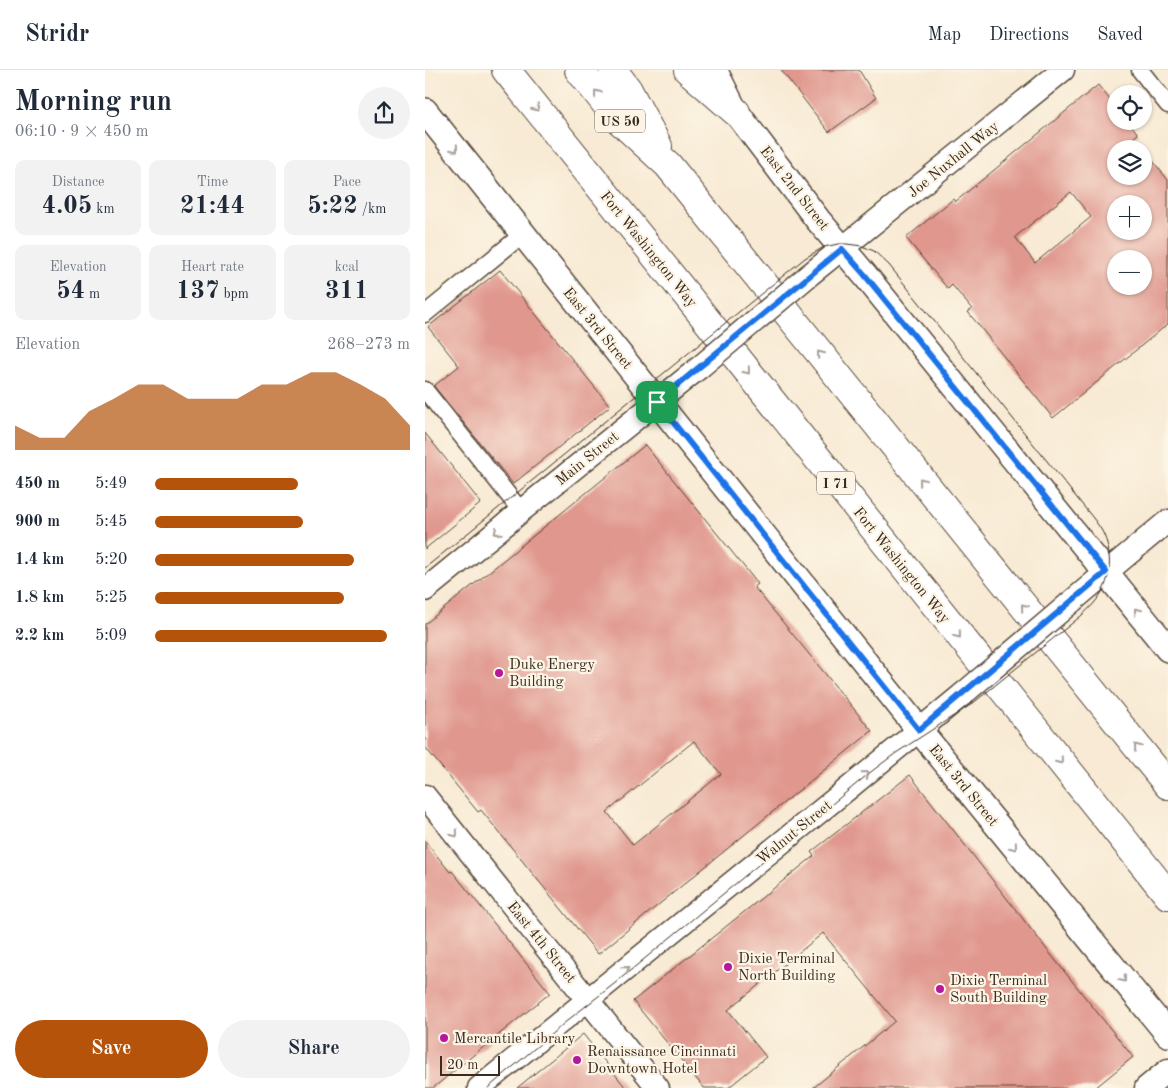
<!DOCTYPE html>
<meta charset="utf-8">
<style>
:root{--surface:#fff;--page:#f2f2f3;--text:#1f2937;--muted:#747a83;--line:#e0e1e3;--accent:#b45309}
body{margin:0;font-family:"Old Standard TT",serif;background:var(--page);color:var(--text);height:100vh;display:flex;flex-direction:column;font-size:19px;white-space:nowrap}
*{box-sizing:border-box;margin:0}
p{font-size:16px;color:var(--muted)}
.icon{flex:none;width:28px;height:28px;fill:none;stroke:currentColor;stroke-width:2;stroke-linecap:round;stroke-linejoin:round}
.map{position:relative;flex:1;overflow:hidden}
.panel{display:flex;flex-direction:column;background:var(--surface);width:425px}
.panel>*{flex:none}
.fabs{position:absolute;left:682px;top:15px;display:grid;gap:10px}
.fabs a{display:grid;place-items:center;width:45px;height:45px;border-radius:50%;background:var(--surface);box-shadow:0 1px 4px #0004;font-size:25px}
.scale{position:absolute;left:15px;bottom:12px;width:60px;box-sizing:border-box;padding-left:5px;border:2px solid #3b2a1e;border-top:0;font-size:14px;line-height:18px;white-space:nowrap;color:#3b2a1e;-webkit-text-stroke:4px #fcf5e5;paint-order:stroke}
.pin{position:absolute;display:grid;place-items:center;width:42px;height:42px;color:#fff;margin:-21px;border-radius:10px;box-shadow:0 2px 8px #0006}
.round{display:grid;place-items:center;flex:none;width:52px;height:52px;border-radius:26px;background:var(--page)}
.summary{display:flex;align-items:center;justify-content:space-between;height:85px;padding:0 15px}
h1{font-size:28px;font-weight:700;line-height:38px}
.stats{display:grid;grid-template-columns:repeat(3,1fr);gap:8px;height:85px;padding:5px 15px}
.stats div{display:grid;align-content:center;border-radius:10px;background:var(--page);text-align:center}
.stats b{font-size:25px;font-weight:700}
.stats small{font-size:14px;font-weight:400}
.stats p{font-size:14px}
.chart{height:140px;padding:10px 15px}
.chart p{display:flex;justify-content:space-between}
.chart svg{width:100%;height:90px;margin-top:5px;fill:var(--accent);opacity:.7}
.button{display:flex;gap:10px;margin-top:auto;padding:10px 15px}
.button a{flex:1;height:58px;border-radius:30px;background:var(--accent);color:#fff;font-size:20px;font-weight:700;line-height:58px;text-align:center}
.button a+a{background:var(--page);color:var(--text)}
ul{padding:0 15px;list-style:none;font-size:16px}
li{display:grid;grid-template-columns:80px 60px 1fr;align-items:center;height:38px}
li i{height:12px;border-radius:6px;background:var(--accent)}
header{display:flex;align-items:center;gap:30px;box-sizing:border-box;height:70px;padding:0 25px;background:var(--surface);border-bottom:1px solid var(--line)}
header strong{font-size:24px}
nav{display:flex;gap:28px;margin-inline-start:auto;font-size:18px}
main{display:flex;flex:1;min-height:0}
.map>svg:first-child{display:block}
</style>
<header>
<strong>Stridr</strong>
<nav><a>Map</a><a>Directions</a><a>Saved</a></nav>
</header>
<main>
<section class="panel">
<div class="summary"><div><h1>Morning run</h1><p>06:10 · 9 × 450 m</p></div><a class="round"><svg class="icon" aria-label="share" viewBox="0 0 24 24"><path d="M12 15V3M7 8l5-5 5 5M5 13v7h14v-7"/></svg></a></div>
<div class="stats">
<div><p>Distance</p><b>4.05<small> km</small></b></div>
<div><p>Time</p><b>21:44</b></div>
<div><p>Pace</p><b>5:22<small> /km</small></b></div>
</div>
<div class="stats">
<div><p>Elevation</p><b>54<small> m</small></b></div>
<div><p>Heart rate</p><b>137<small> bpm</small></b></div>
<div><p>kcal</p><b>311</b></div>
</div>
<div class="chart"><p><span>Elevation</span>268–273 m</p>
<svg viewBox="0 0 160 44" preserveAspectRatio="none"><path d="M0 44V32L10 38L20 38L30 25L40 19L50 12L60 12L70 19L80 19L90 19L100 12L110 12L120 6L130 6L140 12L150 19L160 32V44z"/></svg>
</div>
<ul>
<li><b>450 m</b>5:49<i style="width:56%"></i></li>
<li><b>900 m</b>5:45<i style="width:58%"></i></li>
<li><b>1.4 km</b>5:20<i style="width:78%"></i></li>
<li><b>1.8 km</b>5:25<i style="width:74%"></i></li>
<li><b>2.2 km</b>5:09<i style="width:91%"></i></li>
</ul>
<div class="button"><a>Save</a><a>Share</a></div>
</section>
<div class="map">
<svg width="743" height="1018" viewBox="0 0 743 1018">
<rect width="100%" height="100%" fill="#fcf5e5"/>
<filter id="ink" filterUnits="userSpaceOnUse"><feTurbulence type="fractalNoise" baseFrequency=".02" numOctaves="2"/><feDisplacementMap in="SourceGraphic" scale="10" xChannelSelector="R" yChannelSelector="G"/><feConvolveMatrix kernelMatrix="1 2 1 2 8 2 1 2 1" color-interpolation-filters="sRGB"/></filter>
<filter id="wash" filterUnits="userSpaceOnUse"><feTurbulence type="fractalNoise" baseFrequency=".0096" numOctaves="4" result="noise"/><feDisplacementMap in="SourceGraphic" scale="20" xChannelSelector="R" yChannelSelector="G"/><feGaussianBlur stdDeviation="1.12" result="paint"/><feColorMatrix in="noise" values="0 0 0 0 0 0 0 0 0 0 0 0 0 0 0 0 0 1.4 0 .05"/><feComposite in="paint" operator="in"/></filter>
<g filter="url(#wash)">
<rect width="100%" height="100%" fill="#f8ead4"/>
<g id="blocks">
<g fill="#e0978e" fill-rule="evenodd">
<path d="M356,0H434L451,28L404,62Z"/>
<path d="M673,15L691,37V51H703L713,64L708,68L717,79H691V106H719V80L743,110V254L628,348L543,242L547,239L527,215L523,219L481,168L528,129L530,132ZM646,122L666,147L610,193L590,167ZM691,134H719V161H691ZM691,189H719V216H691Z"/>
<path d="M75,200L185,336L88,414L9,316L34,296L3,257Z"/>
<path d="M0,363L56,433L0,479Z"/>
<path d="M220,375L333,514L329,517L447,661L173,884L56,740L53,742L0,677V554ZM269,671L296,704L208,775L182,742Z"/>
<path d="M485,705L627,886L708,987L670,1018H388L470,951L398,863L303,940L341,987L303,1018H279L208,931L389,786L386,782Z"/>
<path d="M0,771L25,802L27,801L125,923L8,1018H0Z"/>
<path d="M158,964L201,1018H92Z"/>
</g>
</g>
</g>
<g filter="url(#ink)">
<use href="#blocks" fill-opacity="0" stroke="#574739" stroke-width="1"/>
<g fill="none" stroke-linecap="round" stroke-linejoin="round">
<defs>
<g id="street">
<path d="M715,0L743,35"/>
<path d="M0,244L98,164"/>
<path d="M0,320L96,441"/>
</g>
<g id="secondary">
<path d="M291,0L310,38"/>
<path d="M383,206L638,0"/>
<path d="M0,520L81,454L96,441L275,297"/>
<path d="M645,533L684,500L743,451"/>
<path d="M0,726L233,1018"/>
<path d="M54,1018L425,717L538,624"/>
<path d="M721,1018L743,1000"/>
</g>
<g id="primary">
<path d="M0,41L499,666L743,964"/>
<path d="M311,42L393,150L439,204L743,579"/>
</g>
<g id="highway">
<path d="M81,0L743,825"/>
<path d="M154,0L193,49L243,95L743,715"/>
<path d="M188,0L203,20L233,76"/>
<path d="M263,0L311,42"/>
</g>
</defs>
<use href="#street" stroke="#574739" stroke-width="19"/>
<use href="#secondary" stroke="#574739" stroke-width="25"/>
<use href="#primary" stroke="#574739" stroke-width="28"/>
<use href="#highway" stroke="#574739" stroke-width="30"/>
<use href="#street" stroke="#fff" stroke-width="16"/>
<use href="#secondary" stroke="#fff" stroke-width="22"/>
<use href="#primary" stroke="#fff" stroke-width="25"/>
<use href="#highway" stroke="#fff" stroke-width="28"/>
<path stroke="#3b2a1e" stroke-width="1" d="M0,498L380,188L399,177L413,174H422L437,176L449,181L464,195L668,448C671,452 674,456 677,461C686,477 687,501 679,518C674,529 665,538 656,546L547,634L471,683L447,701L189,914L143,950L63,1018"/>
<defs>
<g id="secondary-bridge">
<path d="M275,297L383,206"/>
<path d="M538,624L645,533"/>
</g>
</defs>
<use href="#secondary-bridge" stroke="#574739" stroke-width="25" stroke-linecap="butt"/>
<use href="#secondary-bridge" stroke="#fff" stroke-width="22"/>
</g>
<defs><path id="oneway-chevron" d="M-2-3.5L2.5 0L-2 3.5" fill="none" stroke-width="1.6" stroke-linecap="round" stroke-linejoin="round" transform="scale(1.25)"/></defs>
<g stroke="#a79f9a">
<use href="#oneway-chevron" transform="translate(172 23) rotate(-128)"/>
<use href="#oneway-chevron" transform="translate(111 38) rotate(51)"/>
<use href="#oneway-chevron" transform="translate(30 79) rotate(51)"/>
<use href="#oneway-chevron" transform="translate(395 284) rotate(-129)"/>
<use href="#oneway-chevron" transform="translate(322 301) rotate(51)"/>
<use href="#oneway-chevron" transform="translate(497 411) rotate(-129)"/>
<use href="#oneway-chevron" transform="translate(72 462) rotate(141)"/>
<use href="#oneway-chevron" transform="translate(599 537) rotate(-129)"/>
<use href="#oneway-chevron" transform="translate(712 541) rotate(-129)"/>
<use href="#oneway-chevron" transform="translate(533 565) rotate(51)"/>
<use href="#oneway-chevron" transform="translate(712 677) rotate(-129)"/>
<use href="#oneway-chevron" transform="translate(635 691) rotate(51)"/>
<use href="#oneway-chevron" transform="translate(441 704) rotate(-39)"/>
<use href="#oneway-chevron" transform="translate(30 764) rotate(51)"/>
<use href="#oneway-chevron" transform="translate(589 777) rotate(51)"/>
<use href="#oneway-chevron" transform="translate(201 899) rotate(-39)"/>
<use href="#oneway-chevron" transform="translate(698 909) rotate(51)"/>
</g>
</g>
<g fill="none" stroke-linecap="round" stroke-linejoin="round" filter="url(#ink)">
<defs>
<path id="route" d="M417,179L439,204L681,502L494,660L232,332Z"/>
</defs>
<use href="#route" stroke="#fff" stroke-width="10"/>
<use href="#route" stroke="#1a73e8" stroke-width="6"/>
</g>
<g fill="#b5179e" stroke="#fcf5e5" stroke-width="2">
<circle cx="74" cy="603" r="5"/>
<circle cx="303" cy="897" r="5"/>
<circle cx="515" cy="919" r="5"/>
<circle cx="19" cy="968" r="5"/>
<circle cx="152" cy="990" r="5"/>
</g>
<g text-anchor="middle" stroke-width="4.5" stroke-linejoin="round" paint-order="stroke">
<g fill="#fcf5e5" stroke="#75675a" stroke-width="1">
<rect x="170" y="39.5" width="50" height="23" rx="4"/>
<rect x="392" y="401.5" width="38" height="23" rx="4"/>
</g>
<g font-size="14" font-weight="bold" fill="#3b2a1e">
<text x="195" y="56">US 50</text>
<text x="411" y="418">I 71</text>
</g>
<g font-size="15" fill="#3b2a1e" stroke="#fcf5e5">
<text transform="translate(528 89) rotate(-39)" y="5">Joe Nuxhall Way</text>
<text transform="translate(370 118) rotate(52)" y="5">East 2nd Street</text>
<text transform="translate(224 179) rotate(51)" y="5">Fort Washington Way</text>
<text transform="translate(173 258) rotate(51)" y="5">East 3rd Street</text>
<text transform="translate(162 388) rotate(-39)" y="5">Main Street</text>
<text transform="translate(477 495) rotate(51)" y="5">Fort Washington Way</text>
<text transform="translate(539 715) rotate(51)" y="5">East 3rd Street</text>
<text transform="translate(369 762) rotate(-39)" y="5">Walnut Street</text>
<text transform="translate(117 872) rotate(51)" y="5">East 4th Street</text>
</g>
<g font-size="15" fill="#3b2a1e" stroke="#fcf5e5" text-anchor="start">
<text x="84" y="599">Duke Energy<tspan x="84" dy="17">Building</tspan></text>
<text x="313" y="893">Dixie Terminal<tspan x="313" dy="17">North Building</tspan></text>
<text x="525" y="915">Dixie Terminal<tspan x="525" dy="17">South Building</tspan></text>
<text x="29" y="973">Mercantile Library</text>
<text x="162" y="986">Renaissance Cincinnati<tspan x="162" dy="17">Downtown Hotel</tspan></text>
</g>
</g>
</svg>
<div class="fabs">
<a><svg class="icon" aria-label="locate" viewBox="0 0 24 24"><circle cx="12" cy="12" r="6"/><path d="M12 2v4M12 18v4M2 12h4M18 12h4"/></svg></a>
<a><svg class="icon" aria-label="layers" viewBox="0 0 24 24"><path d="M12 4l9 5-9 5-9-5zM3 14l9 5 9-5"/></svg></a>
<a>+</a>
<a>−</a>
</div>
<div class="scale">20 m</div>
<div class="pin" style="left:232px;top:332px;background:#1e9e55"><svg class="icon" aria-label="arrive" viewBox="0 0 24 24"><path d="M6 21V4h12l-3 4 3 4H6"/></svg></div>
</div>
</main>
